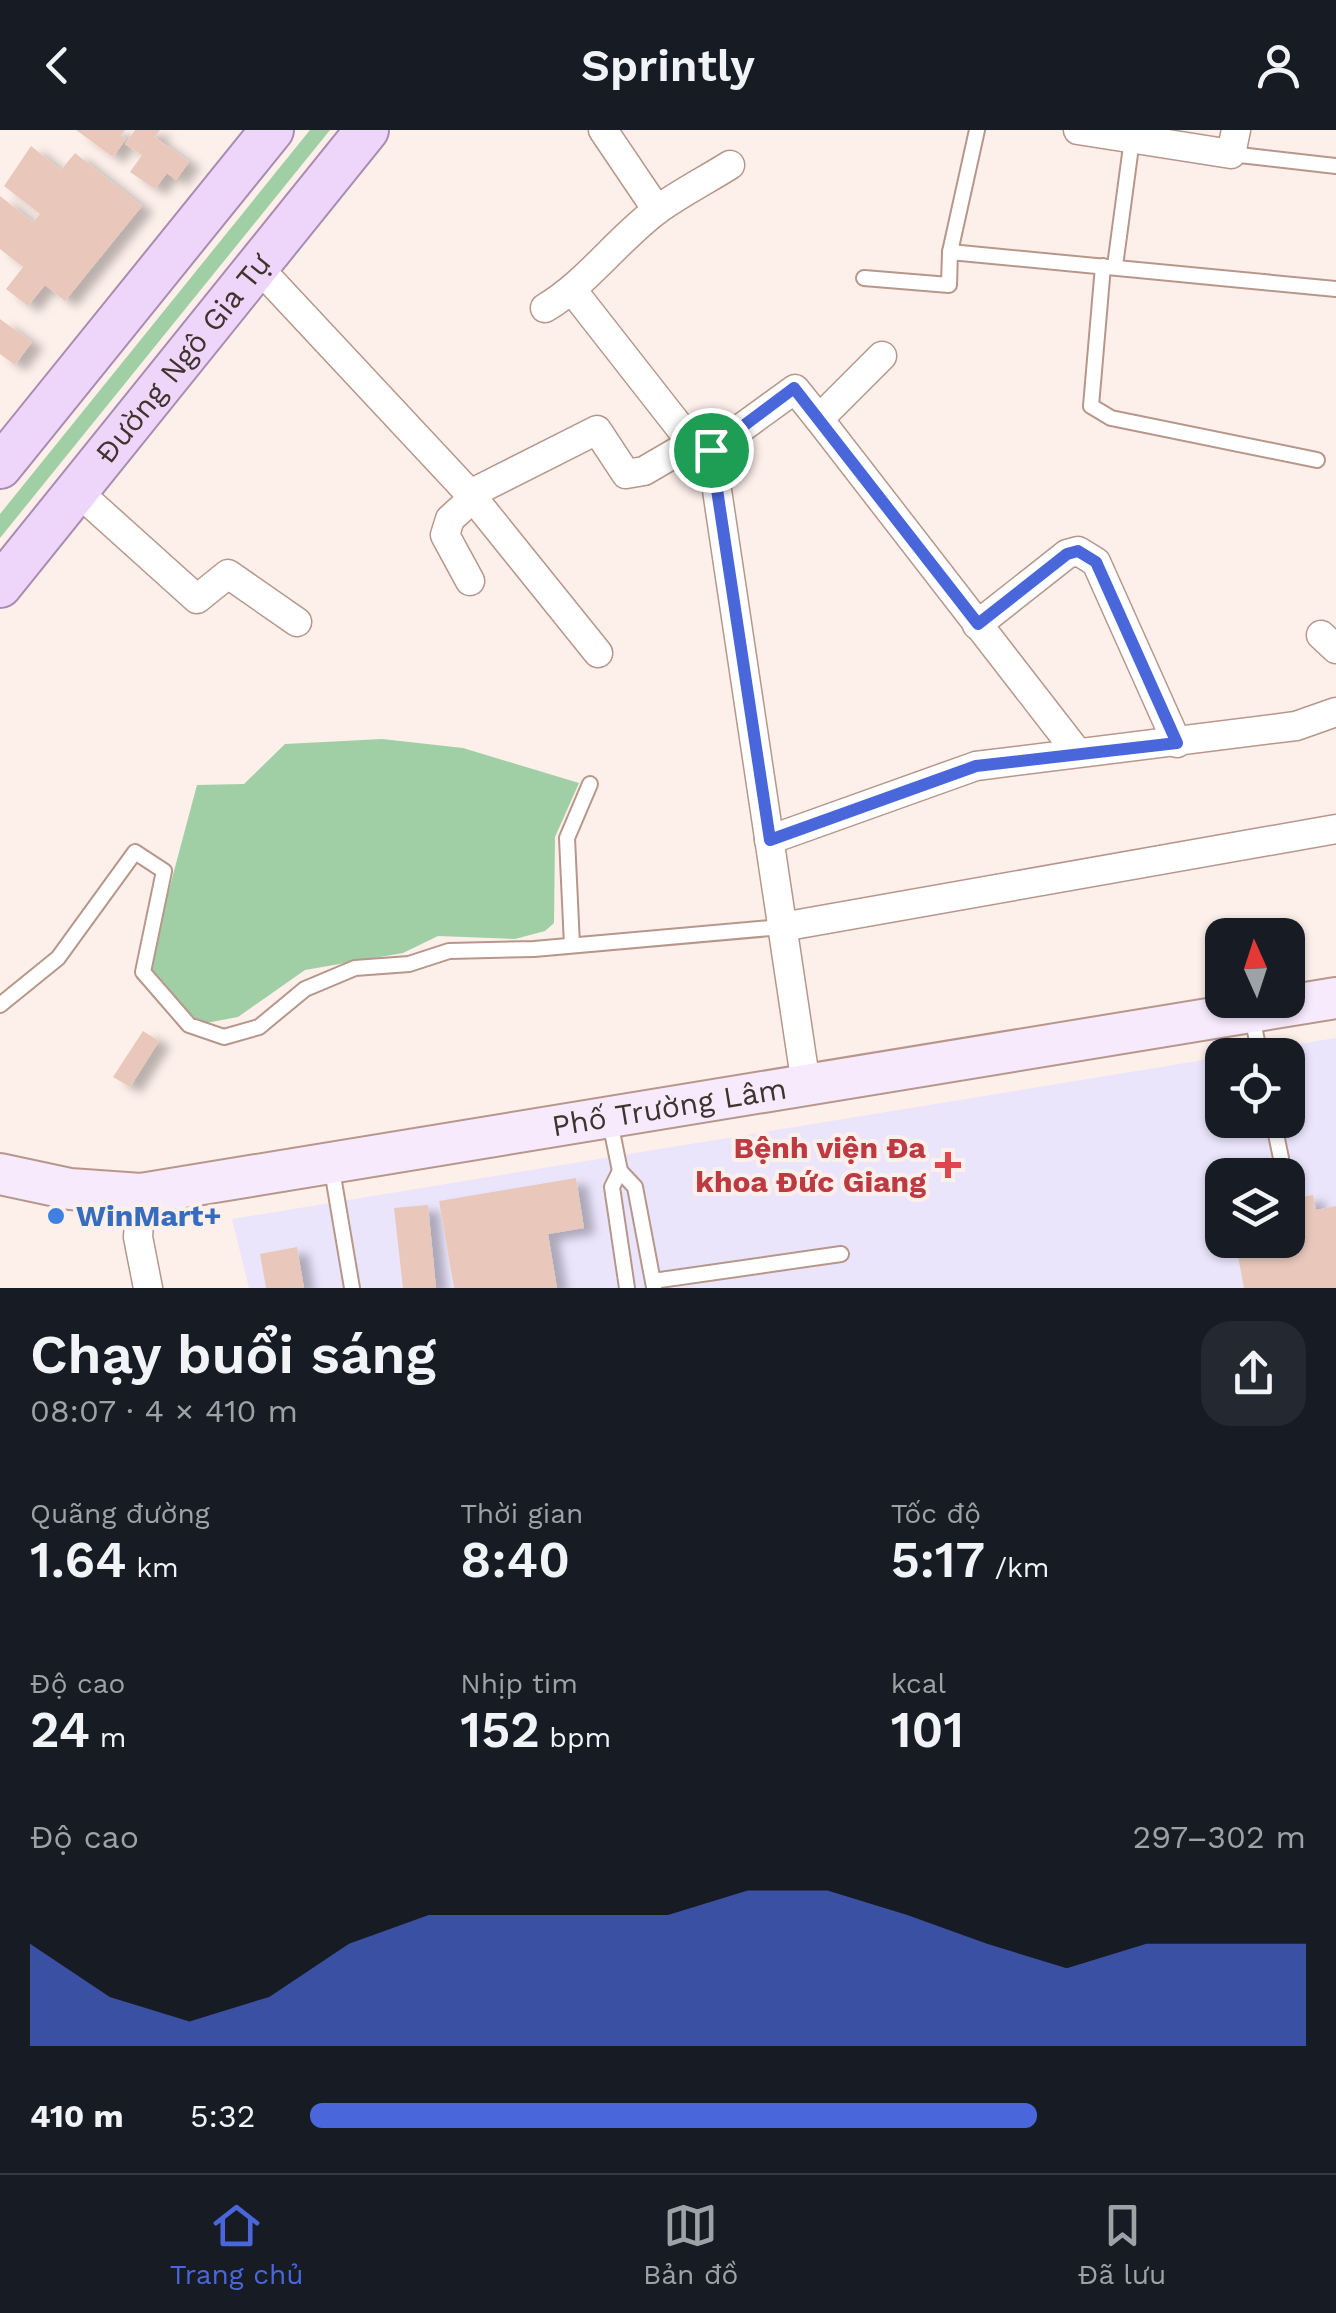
<!DOCTYPE html>
<html lang="vi">
<meta charset="utf-8">
<style>
:root{--surface:#171b24;--page:#242831;--text:#f1f3f6;--muted:#9ea1a6;--line:#363941;--accent:#4967da}
body{margin:0;font-family:"Work Sans",sans-serif;background:var(--page);color:var(--text);height:100vh;display:flex;flex-direction:column;font-size:38px;white-space:nowrap}
*{box-sizing:border-box;margin:0}
p{font-size:32px;color:var(--muted)}
.icon{flex:none;width:55px;height:55px;fill:none;stroke:currentColor;stroke-width:2;stroke-linecap:round;stroke-linejoin:round}
.map{position:relative;height:1158px;overflow:hidden}
.panel{display:flex;flex-direction:column;background:var(--surface);flex:1}
.panel>*{flex:none}
.needle{width:65px;rotate:357deg}
.buttons{position:absolute;left:1205px;top:788px;display:grid;gap:20px}
.buttons a{display:grid;place-items:center;width:100px;height:100px;border-radius:20px;background:var(--surface);box-shadow:0 2px 8px #0004;font-size:50px}
.pin{position:absolute;display:grid;place-items:center;width:85px;height:85px;color:#fff;margin:-42px;border:5px solid #fff;border-radius:50%;box-shadow:0 2px 10px #0007}
.round{display:grid;place-items:center;flex:none;width:105px;height:105px;border-radius:30px;background:var(--page)}
.headline{display:flex;align-items:center;justify-content:space-between;height:170px;padding:0 30px}
h1{font-size:55px;font-weight:600;line-height:75px}
.metrics{display:grid;grid-template-columns:repeat(3,1fr);gap:15px;height:170px;padding:10px 30px}
.metrics div{display:grid;align-content:center}
.metrics b{font-size:50px;font-weight:600}
.metrics small{font-size:28px;font-weight:400}
.metrics p{font-size:28px}
.chart{height:280px;padding:20px 30px}
.chart p{display:flex;justify-content:space-between}
.chart svg{width:100%;height:180px;margin-top:10px;fill:var(--accent);opacity:.7}
ul{padding:0 30px;list-style:none;font-size:32px}
li{display:grid;grid-template-columns:160px 120px 1fr;align-items:center;height:75px}
li i{height:25px;border-radius:12px;background:var(--accent)}
header{display:flex;justify-content:space-between;align-items:center;height:130px;padding:0 30px;background:var(--surface);font-size:45px;font-weight:600}
.dock{display:flex;justify-content:space-around;align-items:center;height:140px;border-top:2px solid var(--line);background:var(--surface);font-size:28px;color:var(--muted)}
.dock a{display:grid;justify-items:center;gap:5px}
.dock .active{color:var(--accent)}
.map>svg:first-child{display:block}
</style>
<header><svg class="icon" aria-label="back" viewBox="0 0 24 24"><path d="M15 5l-7 7 7 7"/></svg>Sprintly<svg class="icon" aria-label="person" viewBox="0 0 24 24"><circle cx="12" cy="8" r="4"/><path d="M4 21q1-7 8-7t8 7"/></svg></header>
<div class="map">
<svg width="1336" height="1158" viewBox="0 0 1336 1158">
<defs>
<filter id="shadow"><feDropShadow dx="11" dy="6" stdDeviation="5" flood-color="#0004"/></filter>
</defs>
<rect width="100%" height="100%" fill="#fdefea"/>
<path fill="#eae5fb" fill-rule="evenodd" d="M1336,908V1158H249L232,1089L1222,927V990H1288V925H1232ZM1222,1045H1288V1110H1222Z"/>
<g fill="#a0cfa5">
<path d="M310,0H330L0,408V384Z"/>
<path d="M382,609L463,618L579,653L555,707L554,793L545,801L515,809L438,806L403,823L305,840L238,887L195,895L148,838L197,655L244,654L285,614Z"/>
</g>
<g fill="#e9c8bb" filter="url(#shadow)">
<path d="M76,0H125L121,6L126,9L113,27Z"/>
<path d="M135,0H160L155,7L189,32L176,50L167,43L155,59L130,42L142,25L125,14Z"/>
<path d="M31,16L61,40L75,23L142,76L65,171L45,155L28,176L6,159L23,137L0,119V66L33,92L40,84L4,56Z"/>
<path d="M0,189L32,212L15,235L0,224Z"/>
<path d="M143,901L159,911L130,957L113,947Z"/>
<path d="M576,1048L584,1098L548,1104L557,1158H454L439,1071Z"/>
<path d="M1313,1065L1316,1080L1336,1076V1158H1244L1235,1110H1288V1070Z"/>
<path d="M428,1075L436,1158H403L394,1078Z"/>
<path d="M297,1117L304,1158H266L260,1124Z"/>
</g>
<g fill="none" stroke-linecap="round" stroke-linejoin="round">
<defs>
<g id="service">
<path d="M1231,24L1336,36"/>
<path d="M950,122L1336,159"/>
<path d="M1103,136L1091,276L1111,288L1317,330"/>
<path d="M1115,136L1132,9"/>
<path d="M864,148L949,155L950,122L977,0"/>
<path d="M572,815L567,708L590,654"/>
<path d="M0,875L58,828L135,722L164,741L143,842L189,895L224,907L259,897L305,859L355,838L409,834L449,821L534,819L782,797"/>
<path d="M1252,887L1260,925"/>
<path d="M1273,990L1281,1028"/>
<path d="M610,992L620,1041L635,1057L654,1157"/>
<path d="M331,1034L352,1158"/>
<path d="M620,1041L612,1057L627,1158"/>
<path d="M653,1151L841,1124"/>
</g>
<g id="minor">
<path d="M603,0L657,80"/>
<path d="M1078,0L1231,24L1236,0"/>
<path d="M258,137L470,364L597,300L626,344L644,341L692,313L711,320"/>
<path d="M573,161L692,313"/>
<path d="M545,178C587,153 617,110 657,80C679,64 706,50 730,35"/>
<path d="M819,289L1077,622"/>
<path d="M711,320L806,955"/>
<path d="M711,320L795,259L819,289L882,226"/>
<path d="M77,361L197,469L228,444L297,492"/>
<path d="M470,364L598,523"/>
<path d="M470,451L445,405L450,389L473,368"/>
<path d="M977,495L1067,424L1078,421L1096,432L1177,613"/>
<path d="M1321,505L1336,519"/>
<path d="M769,710L976,636L1296,596L1336,582"/>
<path d="M782,797L1336,699"/>
<path d="M141,1064L138,1107L148,1158"/>
</g>
<g id="secondary">
<path id="s1" d="M0,1044L70,1059L141,1064L1336,868"/>
</g>
<g id="primary">
<path d="M0,337L272,0"/>
<path id="s2" d="M0,456L367,0"/>
</g>
</defs>
<use href="#service" stroke="#b7978b" stroke-width="18"/>
<use href="#minor" stroke="#b7978b" stroke-width="31"/>
<use href="#secondary" stroke="#b7978b" stroke-width="44"/>
<use href="#primary" stroke="#aa8bb1" stroke-width="46"/>
<use href="#service" stroke="#fff" stroke-width="14"/>
<use href="#minor" stroke="#fff" stroke-width="28"/>
<use href="#secondary" stroke="#f7eafd" stroke-width="40"/>
<use href="#primary" stroke="#eed6fb" stroke-width="42"/>
</g>
<g fill="none" stroke-linecap="round" stroke-linejoin="round">
<defs>
<path id="route" d="M794,258L978,494L1067,424L1078,421L1096,432L1177,613L976,636L770,710L711,320Z"/>
</defs>
<use href="#route" stroke="#fff" stroke-width="20"/>
<use href="#route" stroke="#4967da" stroke-width="12"/>
</g>
<path fill="#e0444e" stroke="#fdefea" stroke-width="4" d="M943 1020h10v10h10v10h-10v10h-10v-10h-10v-10h10z"/>
<circle fill="#3f7fe0" stroke="#fdefea" stroke-width="4" cx="56" cy="1086" r="10"/>
<g text-anchor="middle" stroke-width="8" stroke-linejoin="round" paint-order="stroke">
<g font-size="30" fill="#40332e" stroke="#fdefea">
<text dy="10" stroke="none"><textPath href="#s2" startOffset="292">Đường Ngô Gia Tự</textPath></text>
<text dy="10" stroke="none"><textPath href="#s1" startOffset="678">Phố Trường Lâm</textPath></text>
</g>
<g font-size="30" font-weight="bold" fill="#be3a42" stroke="#fdefea" text-anchor="end">
<text x="926" y="1028">Bệnh viện Đa<tspan x="926" dy="34">khoa Đức Giang</tspan></text>
</g>
<g font-size="30" font-weight="bold" fill="#366cbe" stroke="#fdefea" text-anchor="start">
<text x="76" y="1096">WinMart+</text>
</g>
</g>
</svg>
<div class="buttons">
<a><svg class="needle" viewBox="-14 -14 28 28"><path d="M0-13l5 13h-10z" fill="#e53935"/><path d="M0 13l5-13h-10z" fill="#9ea1a6"/></svg></a>
<a><svg class="icon" aria-label="locate" viewBox="0 0 24 24"><circle cx="12" cy="12" r="6"/><path d="M12 2v4M12 18v4M2 12h4M18 12h4"/></svg></a>
<a><svg class="icon" aria-label="layers" viewBox="0 0 24 24"><path d="M12 4l9 5-9 5-9-5zM3 14l9 5 9-5"/></svg></a>
</div>
<div class="pin" style="left:711px;top:320px;background:#1e9e55"><svg class="icon" aria-label="arrive" viewBox="0 0 24 24"><path d="M6 21V4h12l-3 4 3 4H6"/></svg></div>
</div>
<section class="panel">
<div class="headline"><div><h1>Chạy buổi sáng</h1><p>08:07 · 4 × 410 m</p></div><a class="round"><svg class="icon" aria-label="share" viewBox="0 0 24 24"><path d="M12 15V3M7 8l5-5 5 5M5 13v7h14v-7"/></svg></a></div>
<div class="metrics">
<div><p>Quãng đường</p><b>1.64<small> km</small></b></div>
<div><p>Thời gian</p><b>8:40</b></div>
<div><p>Tốc độ</p><b>5:17<small> /km</small></b></div>
</div>
<div class="metrics">
<div><p>Độ cao</p><b>24<small> m</small></b></div>
<div><p>Nhịp tim</p><b>152<small> bpm</small></b></div>
<div><p>kcal</p><b>101</b></div>
</div>
<div class="chart"><p><span>Độ cao</span>297–302 m</p>
<svg viewBox="0 0 160 44" preserveAspectRatio="none"><path d="M0 44V19L10 32L20 38L30 32L40 19L50 12L60 12L70 12L80 12L90 6L100 6L110 12L120 19L130 25L140 19L150 19L160 19V44z"/></svg>
</div>
<ul>
<li><b>410 m</b>5:32<i style="width:73%"></i></li>
</ul>
</section>
<nav class="dock">
<a class="active"><svg class="icon" aria-label="home" viewBox="0 0 24 24"><path d="M3 11l9-7 9 7M6 9v11h12V9"/></svg>Trang chủ</a>
<a><svg class="icon" aria-label="map" viewBox="0 0 24 24"><path d="M3 6l6-2 6 2 6-2v14l-6 2-6-2-6 2zM9 4v14M15 6v14"/></svg>Bản đồ</a>
<a><svg class="icon" aria-label="saved" viewBox="0 0 24 24"><path d="M7 4h10v16l-5-4-5 4z"/></svg>Đã lưu</a>
</nav>
